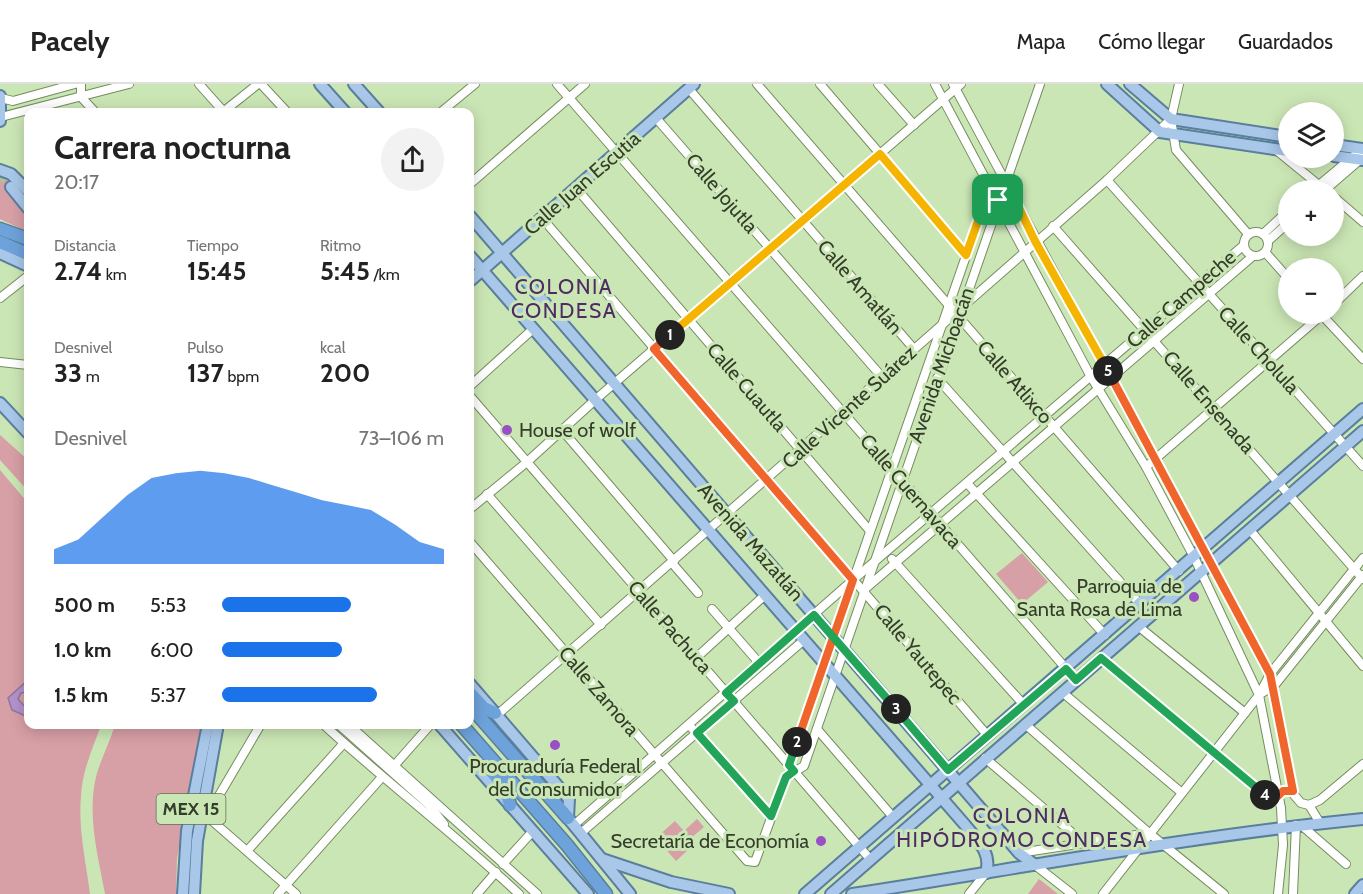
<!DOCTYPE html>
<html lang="es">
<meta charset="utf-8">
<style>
:root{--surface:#fff;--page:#f2f2f2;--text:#222;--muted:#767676;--line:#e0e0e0;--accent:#1a73e8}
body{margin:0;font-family:Cabin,sans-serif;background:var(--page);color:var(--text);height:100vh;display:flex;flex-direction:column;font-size:22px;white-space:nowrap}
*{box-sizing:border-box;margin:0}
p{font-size:20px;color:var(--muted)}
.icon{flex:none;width:33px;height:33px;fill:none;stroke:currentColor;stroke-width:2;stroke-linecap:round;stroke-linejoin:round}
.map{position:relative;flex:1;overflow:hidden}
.drawer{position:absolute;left:24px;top:24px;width:450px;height:621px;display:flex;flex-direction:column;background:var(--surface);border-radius:12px;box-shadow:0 3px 15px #0003}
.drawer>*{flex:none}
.fabs{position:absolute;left:1278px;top:18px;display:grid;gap:12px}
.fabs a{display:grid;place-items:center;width:66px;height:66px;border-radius:50%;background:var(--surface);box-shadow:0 3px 15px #0003;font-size:30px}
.pin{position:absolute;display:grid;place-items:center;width:51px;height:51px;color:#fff;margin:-26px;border-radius:12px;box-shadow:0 3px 9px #0006}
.km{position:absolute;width:30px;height:30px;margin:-15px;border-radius:50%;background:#222;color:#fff;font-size:16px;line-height:30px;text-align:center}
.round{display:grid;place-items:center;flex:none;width:63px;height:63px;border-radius:32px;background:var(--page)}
.summary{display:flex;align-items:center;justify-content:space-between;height:102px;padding:0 30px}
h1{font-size:33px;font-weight:800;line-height:45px}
.figures{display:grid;grid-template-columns:repeat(3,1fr);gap:9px;height:102px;padding:6px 30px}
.figures div{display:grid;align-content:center}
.figures b{font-size:26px;font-weight:800}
.figures small{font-size:16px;font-weight:400}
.figures p{font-size:16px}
.chart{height:168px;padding:12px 30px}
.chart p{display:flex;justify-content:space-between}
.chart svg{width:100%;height:108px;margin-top:6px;fill:var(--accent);opacity:.7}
ul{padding:0 30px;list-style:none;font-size:20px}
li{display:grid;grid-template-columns:96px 72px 1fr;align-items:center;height:45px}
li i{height:15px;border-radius:8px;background:var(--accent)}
header{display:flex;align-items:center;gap:36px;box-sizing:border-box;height:84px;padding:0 30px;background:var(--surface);border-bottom:2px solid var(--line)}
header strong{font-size:28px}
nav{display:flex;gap:33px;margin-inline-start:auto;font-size:21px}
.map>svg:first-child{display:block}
</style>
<header>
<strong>Pacely</strong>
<nav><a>Mapa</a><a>Cómo llegar</a><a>Guardados</a></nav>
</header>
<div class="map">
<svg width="1363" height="810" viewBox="0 0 1363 810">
<rect width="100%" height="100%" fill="#cbe6b5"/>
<g fill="#d79fa6">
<path d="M0,92L13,100L7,105L28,131V148L0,135Z"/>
<path d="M0,351L28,376V407L0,376Z"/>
<path d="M0,386L28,419V640L101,641C93,664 82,687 81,712C78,745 86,778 90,810H0Z"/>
<path d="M1022,469L1048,498L1022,520L996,490Z"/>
<path d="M115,641H201L177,775L176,810H105C98,771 86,729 97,689C102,673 110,657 115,641Z"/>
<path d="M697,735L704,743L683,761L688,766L676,777L656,754L675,737L684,747Z"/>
<path d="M1039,795L1058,810H1028Z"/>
</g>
<path fill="#b592cd" stroke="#8e789c" stroke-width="1.5" d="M28,596V608L21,609L18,615L28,626V633L12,626L8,614Z"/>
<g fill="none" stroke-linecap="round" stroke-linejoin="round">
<path stroke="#adc499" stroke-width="10" stroke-dasharray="10 5" stroke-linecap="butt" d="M0,88L11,103"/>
<defs>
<g id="minor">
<path d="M81,0V13L95,28"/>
<path d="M199,0L224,28"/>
<path d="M261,0L287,28"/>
<path d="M557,0L1076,596"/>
<path d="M757,0L1179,487"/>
<path d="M820,0L966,170"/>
<path d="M878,0L914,41"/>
<path d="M935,0L1091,293L1146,383L1194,473L1259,611L1281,724L1283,761L1278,810"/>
<path d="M953,0L1270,590L1294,711L1301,719L1309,721L1320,739"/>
<path d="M1179,0L1171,35L1176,66L1248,150"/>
<path d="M689,5L914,265"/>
<path d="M1,14L13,17L75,0"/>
<path d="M223,28L258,0"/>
<path d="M441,28L475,0"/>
<path d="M1,33L129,0"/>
<path d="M656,34L882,293"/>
<path d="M1276,66L1325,106"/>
<path d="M1107,96L1363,382"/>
<path d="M470,100L585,0"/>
<path d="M576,104L870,447"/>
<path d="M1313,106L1362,65"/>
<path d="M1325,106L1362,74"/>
<path d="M1334,113L1363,138"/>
<path d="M542,134L988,652"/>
<path d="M1053,142L1363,495"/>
<circle cx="1256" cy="160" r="12"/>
<path d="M1263,150L1288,127"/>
<path d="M1268,157L1288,139"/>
<path d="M1265,168L1288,194"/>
<path d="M0,214L28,192"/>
<path d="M1334,220L1363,192"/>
<path d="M1321,230L1363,275"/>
<path d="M0,278L28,281"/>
<path d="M937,294L1140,520"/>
<path d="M470,302L533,245"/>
<path d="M470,312L870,775"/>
<path d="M562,346L674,477"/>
<path d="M1146,383L1323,230"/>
<path d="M967,399L1105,551"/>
<path d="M487,410L601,541"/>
<path d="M470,425L527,378L595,316L961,0"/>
<path d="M1250,446L1363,582"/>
<path d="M470,458L747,777L755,778L786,693L804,682L1040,0"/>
<path d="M892,475L1024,621"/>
<path d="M672,479L698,509"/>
<path d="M865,505L1253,172"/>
<path d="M712,525L760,580"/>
<path d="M1138,542L1245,629"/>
<path d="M696,574L765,511"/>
<path d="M1100,574L1271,716L1283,707H1293"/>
<path d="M1062,608L1182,709"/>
<path d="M1260,610L1274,602L1363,491"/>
<path d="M497,631L1107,96L1171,35"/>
<path d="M323,640C387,699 456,751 519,810"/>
<path d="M338,640L429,721L444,740"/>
<path d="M348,640L537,810"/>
<path d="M1025,640L1149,749L1224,810"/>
<path d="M689,641L771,732"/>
<path d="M817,645L893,733"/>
<path d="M985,674L1084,759"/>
<path d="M789,681L990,103L1005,95"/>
<path d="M394,682L431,640"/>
<path d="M1309,721L1320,716L1363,680"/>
<path d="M202,728L296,810"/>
<path d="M207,732L261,640"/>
<path d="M574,741L853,496L1244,161"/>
<path d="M1301,741L1346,780"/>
<path d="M581,749L804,556"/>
<path d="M247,767L344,659"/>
<path d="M1019,769L1149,749"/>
<path d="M503,780L533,747"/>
<path d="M1035,781L1072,810"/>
<path d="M278,810L382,693"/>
<path d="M477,810L496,788"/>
<path d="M969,810L986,789"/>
<path d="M1103,810L1259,611L1270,590L1363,474"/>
<path d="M1293,810L1296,741"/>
</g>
<g id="major">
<path d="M320,0L345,28"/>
<path d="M354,0L379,28"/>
<path d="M1107,0L1160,48L1288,67"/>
<path d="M1130,0L1171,35L1288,53"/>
<path d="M0,12V37"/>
<path d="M1334,61L1363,65"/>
<path d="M1334,72L1363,76"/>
<path d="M0,86L11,90L28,107"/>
<path d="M11,103L28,124"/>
<path d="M470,132L1019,769L1035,781"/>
<path d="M0,169L28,182"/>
<path d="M470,172L966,742C978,757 992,769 986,789"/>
<path d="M470,197L694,0"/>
<path d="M0,319L28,349"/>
<path d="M470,600L569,715L568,734L630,810"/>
<path d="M439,640L588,810"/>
<path d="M602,775L671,798L729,810"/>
<path d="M183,810L187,747L208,640"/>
<path d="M194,810L197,757L218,640"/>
<path d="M805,810L1363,325"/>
<path d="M831,810L1363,347"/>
<path d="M852,810C1022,784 1191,752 1363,735"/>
<path d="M1355,810L1363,801"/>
</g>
<g id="highway">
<path d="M0,145L28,155"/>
<path d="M0,158L28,170"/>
<path d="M470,609L484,624L495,629"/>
<path d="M470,622L568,734"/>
<path d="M461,640L567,761L606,810"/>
<path d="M488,683L505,703L510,721"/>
</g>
</defs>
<use href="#minor" stroke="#758d60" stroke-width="10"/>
<use href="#major" stroke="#597f9c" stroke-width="14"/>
<use href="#highway" stroke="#597f9c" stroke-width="15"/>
<use href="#minor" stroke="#fff" stroke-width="8"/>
<use href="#major" stroke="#a8c7e9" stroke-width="10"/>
<use href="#highway" stroke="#6ea2da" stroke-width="12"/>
</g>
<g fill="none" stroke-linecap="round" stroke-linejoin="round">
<defs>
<path id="split-1" d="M670,251L880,70L966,171L990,103L998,116"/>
<path id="split-2" d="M670,251L654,265L853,496L797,658"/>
<path id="split-3" d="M797,658L789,681L794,687L786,693L771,732L697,649L734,617L726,609L814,531L896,625"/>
<path id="split-4" d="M896,625L948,686L1066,585L1076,596L1101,574L1265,711"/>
<path id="split-5" d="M1108,287L1270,590L1293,707H1283L1274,716L1265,711"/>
<path id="split-6" d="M998,116L1005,95L1035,157L1108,287"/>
</defs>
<use href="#split-1" stroke="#fff" stroke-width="12"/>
<use href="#split-2" stroke="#fff" stroke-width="12"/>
<use href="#split-3" stroke="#fff" stroke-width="12"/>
<use href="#split-4" stroke="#fff" stroke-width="12"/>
<use href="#split-5" stroke="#fff" stroke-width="12"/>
<use href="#split-6" stroke="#fff" stroke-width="12"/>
<use href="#split-1" stroke="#f5b400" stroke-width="8"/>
<use href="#split-2" stroke="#f0652b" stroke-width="8"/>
<use href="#split-3" stroke="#22a559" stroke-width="8"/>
<use href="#split-4" stroke="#22a559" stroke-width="8"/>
<use href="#split-5" stroke="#f0652b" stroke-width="8"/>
<use href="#split-6" stroke="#f5b400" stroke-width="8"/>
</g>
<g fill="#9950c4" stroke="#cbe6b5" stroke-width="2">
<circle cx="507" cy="346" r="6"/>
<circle cx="1194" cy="513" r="6"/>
<circle cx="555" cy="661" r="6"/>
<circle cx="821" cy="757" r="6"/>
</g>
<g text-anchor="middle" stroke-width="6" stroke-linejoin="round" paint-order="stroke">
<rect fill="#cbe6b5" stroke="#617054" stroke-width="1.5" x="156.5" y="710" width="69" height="30" rx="4.5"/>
<g font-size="18" font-weight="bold" fill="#333d2a">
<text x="191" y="731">MEX 15</text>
</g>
<g font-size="20" fill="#333d2a" stroke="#cbe6b5">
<text transform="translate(582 99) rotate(-41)" y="7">Calle Juan Escutia</text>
<text transform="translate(722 109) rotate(49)" y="7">Calle Jojutla</text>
<text transform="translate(860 203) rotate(49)" y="7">Calle Amatlán</text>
<text transform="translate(1181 215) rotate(-41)" y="7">Calle Campeche</text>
<text transform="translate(1259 266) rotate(48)" y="7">Calle Cholula</text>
<text transform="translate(941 281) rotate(-71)" y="7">Avenida Michoacán</text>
<text transform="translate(1015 298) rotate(49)" y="7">Calle Atlixco</text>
<text transform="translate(747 303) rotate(49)" y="7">Calle Cuautla</text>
<text transform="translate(1209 318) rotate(49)" y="7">Calle Ensenada</text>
<text transform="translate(849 323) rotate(-42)" y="7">Calle Vicente Suárez</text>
<text transform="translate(911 407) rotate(49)" y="7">Calle Cuernavaca</text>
<text transform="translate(751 458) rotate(49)" y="7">Avenida Mazatlán</text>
<text transform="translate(670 543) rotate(49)" y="7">Calle Pachuca</text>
<text transform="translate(918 570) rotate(50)" y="7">Calle Yautepec</text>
<text transform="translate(599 607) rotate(49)" y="7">Calle Zamora</text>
</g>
<g font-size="20" fill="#333d2a" stroke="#cbe6b5" text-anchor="end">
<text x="519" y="353" text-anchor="start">House of wolf</text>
<text x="1182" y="509">Parroquia de<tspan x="1182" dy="23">Santa Rosa de Lima</tspan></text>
<text x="555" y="689" text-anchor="middle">Procuraduría Federal<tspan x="555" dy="23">del Consumidor</tspan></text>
<text x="809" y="764">Secretaría de Economía</text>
</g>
<g font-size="21" letter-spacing="1.5" fill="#4e2b63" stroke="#cbe6b5">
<text x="564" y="210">COLONIA<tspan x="564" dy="24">CONDESA</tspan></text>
<text x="1022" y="739">COLONIA<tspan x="1022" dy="24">HIPÓDROMO CONDESA</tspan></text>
</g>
</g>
</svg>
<div class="fabs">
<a><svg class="icon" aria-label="layers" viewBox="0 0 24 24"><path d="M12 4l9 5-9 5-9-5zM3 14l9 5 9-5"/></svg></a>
<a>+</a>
<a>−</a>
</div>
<div class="pin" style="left:998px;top:116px;background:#1e9e55"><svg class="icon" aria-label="arrive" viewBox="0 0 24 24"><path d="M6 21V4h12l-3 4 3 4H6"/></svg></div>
<b class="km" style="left:670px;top:251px">1</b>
<b class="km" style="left:797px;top:658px">2</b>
<b class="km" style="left:896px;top:625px">3</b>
<b class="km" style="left:1265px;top:711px">4</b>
<b class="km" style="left:1108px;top:287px">5</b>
<section class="drawer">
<div class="summary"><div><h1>Carrera nocturna</h1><p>20:17</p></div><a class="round"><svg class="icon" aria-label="share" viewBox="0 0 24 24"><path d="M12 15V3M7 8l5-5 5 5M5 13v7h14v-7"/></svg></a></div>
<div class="figures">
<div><p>Distancia</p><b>2.74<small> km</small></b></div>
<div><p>Tiempo</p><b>15:45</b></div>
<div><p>Ritmo</p><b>5:45<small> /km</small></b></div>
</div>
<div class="figures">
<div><p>Desnivel</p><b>33<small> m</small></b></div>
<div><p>Pulso</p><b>137<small> bpm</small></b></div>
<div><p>kcal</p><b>200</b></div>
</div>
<div class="chart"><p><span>Desnivel</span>73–106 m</p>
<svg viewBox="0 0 160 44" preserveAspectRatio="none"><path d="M0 44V38L10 34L20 25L30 16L40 9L50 7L60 6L70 7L80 9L90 12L100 15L110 18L120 20L130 22L140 28L150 35L160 38V44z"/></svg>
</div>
<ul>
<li><b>500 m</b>5:53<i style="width:58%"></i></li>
<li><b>1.0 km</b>6:00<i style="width:54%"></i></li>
<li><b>1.5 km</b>5:37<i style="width:70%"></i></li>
</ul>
</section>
</div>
